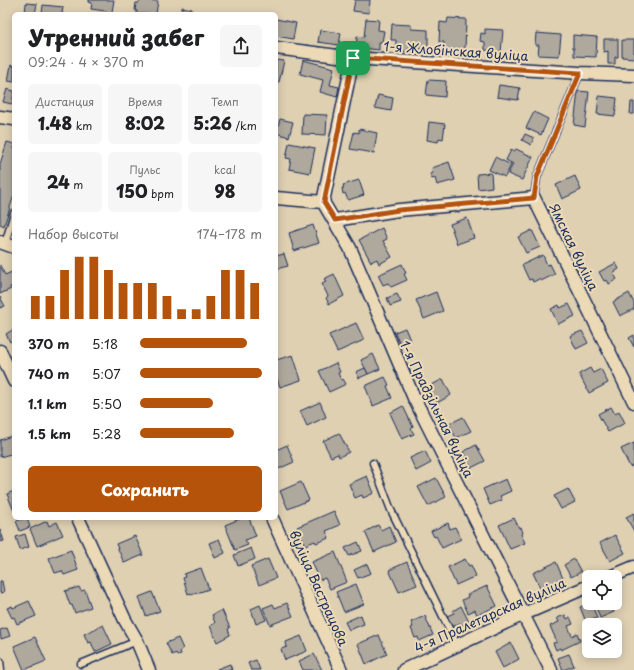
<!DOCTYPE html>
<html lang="ru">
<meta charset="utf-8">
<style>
:root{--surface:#fff;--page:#f6f6f6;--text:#202124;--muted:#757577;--accent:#b45309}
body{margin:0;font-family:"Playpen Sans",sans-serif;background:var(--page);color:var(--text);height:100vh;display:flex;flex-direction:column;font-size:15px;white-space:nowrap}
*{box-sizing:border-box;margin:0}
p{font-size:13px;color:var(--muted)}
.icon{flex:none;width:22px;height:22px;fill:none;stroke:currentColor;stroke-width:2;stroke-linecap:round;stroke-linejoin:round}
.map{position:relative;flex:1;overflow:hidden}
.drawer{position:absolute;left:12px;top:12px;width:266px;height:508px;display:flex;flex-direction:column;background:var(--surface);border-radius:6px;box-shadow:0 2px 10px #0003}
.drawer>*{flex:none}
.buttons{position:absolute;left:582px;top:570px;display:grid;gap:8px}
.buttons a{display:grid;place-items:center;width:40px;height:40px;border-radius:6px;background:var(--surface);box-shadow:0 2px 10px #0003;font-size:20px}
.pin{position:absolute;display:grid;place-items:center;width:34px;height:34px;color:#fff;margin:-17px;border-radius:8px;box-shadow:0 2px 6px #0006}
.round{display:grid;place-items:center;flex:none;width:42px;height:42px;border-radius:6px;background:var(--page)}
.overview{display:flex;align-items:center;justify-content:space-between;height:68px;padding:0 16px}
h1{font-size:22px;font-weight:800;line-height:30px}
.figures{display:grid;grid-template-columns:repeat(3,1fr);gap:6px;height:68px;padding:4px 16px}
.figures div{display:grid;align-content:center;border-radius:6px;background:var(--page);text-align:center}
.figures b{font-size:17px;font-weight:800}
.figures small{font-size:11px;font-weight:400}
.figures p{font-size:11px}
.chart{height:112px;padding:8px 16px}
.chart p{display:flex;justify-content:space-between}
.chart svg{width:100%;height:72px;margin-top:4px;stroke:var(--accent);stroke-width:6}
.cta{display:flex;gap:8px;margin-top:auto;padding:8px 16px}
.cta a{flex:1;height:46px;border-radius:6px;background:var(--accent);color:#fff;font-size:16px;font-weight:800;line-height:46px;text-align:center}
ul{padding:0 16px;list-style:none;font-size:13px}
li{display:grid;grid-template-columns:64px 48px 1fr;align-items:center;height:30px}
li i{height:10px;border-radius:5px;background:var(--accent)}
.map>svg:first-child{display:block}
</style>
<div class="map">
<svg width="634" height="670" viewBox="0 0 634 670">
<rect width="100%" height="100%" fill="#dfd0b2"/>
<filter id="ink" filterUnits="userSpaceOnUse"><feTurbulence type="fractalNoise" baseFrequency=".025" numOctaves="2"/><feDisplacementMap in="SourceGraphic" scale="8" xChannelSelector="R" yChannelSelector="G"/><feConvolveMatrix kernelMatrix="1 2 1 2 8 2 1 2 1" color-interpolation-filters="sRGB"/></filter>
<g filter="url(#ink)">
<g fill="#afa89d" stroke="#1b2f5e">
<path d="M89,0H114L112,12L91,9L92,3L89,2Z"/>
<path d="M140,0L158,1L156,14H137V11L135,10L136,3H139Z"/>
<path d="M355,0H370L369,13L353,11Z"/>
<path d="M26,3L37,4L35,14H25Z"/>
<path d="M43,5L63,7L62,14H42Z"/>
<path d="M182,7L192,9V14H181Z"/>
<path d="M448,18L466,19L465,51L444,50V42H439L440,22L447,23Z"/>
<path d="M276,19L296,23L293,39L276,36Z"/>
<path d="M366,19L379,20L378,30L384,31L382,42H379V50L356,47L357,36L364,37Z"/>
<path d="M392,24L411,25V29L428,30V51H423V49H408V52L396,51V40H391Z"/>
<path d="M485,29L503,30L501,52L485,50V42L480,41L481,33L485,34Z"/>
<path d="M320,30L341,33L339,45L318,42Z"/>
<path d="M536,33L561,35L559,56L538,55L539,45H535Z"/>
<path d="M573,35L597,37L596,57L574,56V48H573Z"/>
<path d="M604,39H618V57H615V64H608V51L604,52Z"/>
<path d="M622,40H634V58L622,57Z"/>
<path d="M276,60L284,61L279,82H276Z"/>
<path d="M303,60L334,68L330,85L339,87L337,97L320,92L323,80L300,74Z"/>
<path d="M11,65L14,66V82L8,81Z"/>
<path d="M428,80L446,81L445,97L426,95Z"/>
<path d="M499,85L520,88L518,100L497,97Z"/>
<path d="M7,89L14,91L12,104L3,102Z"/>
<path d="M578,91L589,92L585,127L574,125Z"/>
<path d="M378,95L393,98L391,111L375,108Z"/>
<path d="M599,96L617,98L615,116L597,114Z"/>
<path d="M631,102H634V114H630Z"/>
<path d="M534,112L548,119L541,135L526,128Z"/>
<path d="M303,114L327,115L326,135L302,134Z"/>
<path d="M280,119L293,122L289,137L276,133Z"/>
<path d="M429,122L445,124L443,139L439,138L438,142L427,140Z"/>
<path d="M359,129L377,133L374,153L350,149L354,132L359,133Z"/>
<path d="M525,134L534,138L531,145L522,140Z"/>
<path d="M7,142L14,144V195L4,226L0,224V164Z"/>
<path d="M289,143L315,148L310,173L289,169L291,159L286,158Z"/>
<path d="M516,149L533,157L522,180L508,174L513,164L506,160L511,150L514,151Z"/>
<path d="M495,157L511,165L505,177L489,170Z"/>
<path d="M449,162L455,180L437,185L435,178L432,179L430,174L433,173L432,168Z"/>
<path d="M491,173L492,187L478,189L477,174Z"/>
<path d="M575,176L581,190L562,199L556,185Z"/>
<path d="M359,180L364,195L348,200L345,193L343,194L342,188H344L343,185Z"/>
<path d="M467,218L474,238L457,244L450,224Z"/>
<path d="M313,225L319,243L294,251L289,233Z"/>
<path d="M382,228L387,239L383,241L392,257L379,264L377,259L371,262L359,240Z"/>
<path d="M532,230L540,247L526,253L518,237Z"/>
<path d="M284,254L288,266L276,269V256Z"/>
<path d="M543,255L547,265L550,264L555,274L541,281L539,279L533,282L532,279L529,280L522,265Z"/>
<path d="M616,263L619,269L613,273L617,279L609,284L607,280L604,281L599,272Z"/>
<path d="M402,264L406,273L404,274L407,280L391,287L388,283L383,285L378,275Z"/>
<path d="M0,265L5,275L14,271V285L10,287L11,289L0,294Z"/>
<path d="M334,274L344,296L329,304L326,298L328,296L322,284L326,282L324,279Z"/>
<path d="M436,292L443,311L424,319L416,300Z"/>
<path d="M629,293L634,303V309L620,316L613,302Z"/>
<path d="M397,294L401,302L390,306L387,298Z"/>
<path d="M0,297L5,306L0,308Z"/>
<path d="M569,304L575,316L558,324L551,309L559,305L560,308Z"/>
<path d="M356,323L364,340L337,352L329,335Z"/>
<path d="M405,328L410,340L400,344L395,332Z"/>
<path d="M14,329V340L10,342L6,334Z"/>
<path d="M582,331L588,343L576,349L570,336Z"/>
<path d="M634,335V347L629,338Z"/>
<path d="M373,354L380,369L368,374L361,360Z"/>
<path d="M293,355L301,380L280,387L276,376V360Z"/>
<path d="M336,363L340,372L338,373L341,380L343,379L346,384L329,392L319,371Z"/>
<path d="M365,368L368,374L359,378L356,372Z"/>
<path d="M590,368L593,373L601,369L608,383L589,393L579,374Z"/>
<path d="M385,377L389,385L387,386L392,398L373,406L365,386Z"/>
<path d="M443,379L451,395L437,403L428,387Z"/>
<path d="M320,402L326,417L307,426L300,411Z"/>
<path d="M403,406L413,427L411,429L414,434L402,439L390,413Z"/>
<path d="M611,407L615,414L619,411L625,423L608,432L598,414Z"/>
<path d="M463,417L471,431L456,438L449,424Z"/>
<path d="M339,433L349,452L339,457L338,454L331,457L323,441Z"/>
<path d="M14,435V453L0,457V440Z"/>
<path d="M634,443V465L630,467L621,449Z"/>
<path d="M287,445L294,462L276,470V450Z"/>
<path d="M476,445L485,461L471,468L463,452Z"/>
<path d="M425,451L431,463L416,471L410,458Z"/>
<path d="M367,476L374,493L363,498L362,495L355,498L349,484Z"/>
<path d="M436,478L446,497L428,506L418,487Z"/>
<path d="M506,479L511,491L500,496L502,500L490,505L483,489Z"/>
<path d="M301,482L309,500L288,509L280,491Z"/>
<path d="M568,489L575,502L561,509L554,496Z"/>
<path d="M14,491V511L7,494Z"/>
<path d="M334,511L340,525L326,531L329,538L316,543L315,541L305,545L297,527Z"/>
<path d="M634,513V531L626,517Z"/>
<path d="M25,518H27L30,527L20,531L16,521Z"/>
<path d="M242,518H249L256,536L245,540L248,545L235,550L225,525Z"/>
<path d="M514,518L519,528L521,527L523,533L521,534L525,543L510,549L499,525Z"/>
<path d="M47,521L49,526L57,522L63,535L37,546L30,529Z"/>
<path d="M448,523L450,529L455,527L461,539L442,548L436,536L434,537L431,531Z"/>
<path d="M378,525L381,530L389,526L396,542L374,552L365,532Z"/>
<path d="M0,529L4,541L0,542Z"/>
<path d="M25,534L29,547L20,550L16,537Z"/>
<path d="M615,535L625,553L610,561L600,543Z"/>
<path d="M135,536L143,555L124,563L116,544Z"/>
<path d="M219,539L225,553L215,558L209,543Z"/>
<path d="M358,542L362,551L349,556L345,548Z"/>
<path d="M251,548L255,559L238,566L234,555Z"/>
<path d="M71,550L78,570L64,575L62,571L55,573L49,558Z"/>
<path d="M335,552L347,582L330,589L325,578L320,580L312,562Z"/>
<path d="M268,559L276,578L259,585L251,566Z"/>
<path d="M465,559L469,566L471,565L476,576L456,585L448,567Z"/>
<path d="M574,559L581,572L571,577L564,565Z"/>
<path d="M407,562L417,585L399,592L389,570Z"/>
<path d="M556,562L565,583L543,594L533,573Z"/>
<path d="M367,564L371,573L358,578L354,570Z"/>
<path d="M201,568L209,589L191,595V593L188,594L183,578L185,577L184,574Z"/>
<path d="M0,581H2L4,592L0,593Z"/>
<path d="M356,584L364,604L344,612L336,592Z"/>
<path d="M487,586L497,606L477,615L475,610L468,613L462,600L468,597L467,595Z"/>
<path d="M79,587L81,591L85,590L91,607L75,613L72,605H70L65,591Z"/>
<path d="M152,592L160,611L146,616L139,597Z"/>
<path d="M29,601L36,616L17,624L14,617L12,618L7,608L12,606L13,608Z"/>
<path d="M287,603L293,616L270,625L263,608L273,604L275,608Z"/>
<path d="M589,603H591L597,618L586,622L580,607Z"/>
<path d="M605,603H610L614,612L600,618L596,607Z"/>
<path d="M260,605L266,620L256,624L251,609Z"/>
<path d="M461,606L469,622L461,626L460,623L452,627L447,616L454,613L453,611Z"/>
<path d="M222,610L230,628L228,629L230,635L217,642L210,626L215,623L212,615Z"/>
<path d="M361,615L364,624L349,630L345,622Z"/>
<path d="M565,615L567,619L570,617L573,624L568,626L572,636L577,633L580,641L561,650L560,648L556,650L553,643L557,642L550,626L559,622L557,618Z"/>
<path d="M425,616L433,635L419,641L418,637L415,638L411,628L413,627L411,622Z"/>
<path d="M103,625L112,644L95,652L91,642L88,643L84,634Z"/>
<path d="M7,628L10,636L1,639L0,630Z"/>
<path d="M379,635L387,654L366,664L358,644Z"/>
<path d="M301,636L307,651L285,660L281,649L287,647L286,642Z"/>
<path d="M35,637L46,661L24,670L14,646Z"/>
<path d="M178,638L183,649L180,651L181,654L177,656L176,653L172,655L166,643Z"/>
<path d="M511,643L519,659L503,668L495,652Z"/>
<path d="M314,654L322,670H303L299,661Z"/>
<path d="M569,654L574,666L563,670L558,658Z"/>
<path d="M256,660L260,670H251L248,663Z"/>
<path d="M230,664L232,670H217V669Z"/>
</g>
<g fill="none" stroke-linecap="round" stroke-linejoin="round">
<defs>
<g id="service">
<path d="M534,198L537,177L580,73"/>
<path d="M5,244L14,213"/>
<path d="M373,463L391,510L457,645"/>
<path d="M0,661L1,670"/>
<path d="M81,664L137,641"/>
</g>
<g id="minor">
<path d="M276,48L353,58L580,73L634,75"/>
<path d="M0,117L14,119"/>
<path d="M276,198L323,202L350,248L414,398L551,670"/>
<path d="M323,202L353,58"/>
<path d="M335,220L399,210L534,198L634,402"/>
<path d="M0,242L14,247"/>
<path d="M0,351L14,381"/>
<path d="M78,518L125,620L137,641L149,670"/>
<path d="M272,518L341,670"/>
<path d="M610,577L634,567"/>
<path d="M404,670L524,614L589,586"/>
</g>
</defs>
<use href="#service" stroke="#1b2f5e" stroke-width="9"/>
<use href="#minor" stroke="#1b2f5e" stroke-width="15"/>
<use href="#service" stroke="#ecdab7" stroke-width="6"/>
<use href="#minor" stroke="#ecdab7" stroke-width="12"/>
</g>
</g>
<g fill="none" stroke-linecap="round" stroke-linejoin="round" filter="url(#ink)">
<defs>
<path id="route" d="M353,58L580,73L537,177L534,198L399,210L335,220L324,202Z"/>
</defs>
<use href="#route" stroke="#fff" stroke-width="8"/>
<use href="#route" stroke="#b45309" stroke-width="5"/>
</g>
<g text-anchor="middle" stroke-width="4" stroke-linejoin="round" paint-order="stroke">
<g font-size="13" fill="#1b2f5e" stroke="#ecdab7">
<text transform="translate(456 51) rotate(4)" y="5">1-я Жлобінская вуліца</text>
<text transform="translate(574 247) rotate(64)" y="5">Ямская вуліца</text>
<text transform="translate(437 409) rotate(64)" y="5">1-я Прадзільная вуліца</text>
<text transform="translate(319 588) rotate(66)" y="5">вуліца Вастрацова</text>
<text transform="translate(490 615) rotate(-24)" y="5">4-я Пралетарская вуліца</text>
</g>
</g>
</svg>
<div class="buttons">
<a><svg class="icon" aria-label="locate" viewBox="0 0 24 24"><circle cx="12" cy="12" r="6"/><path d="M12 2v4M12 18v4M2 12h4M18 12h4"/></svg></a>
<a><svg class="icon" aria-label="layers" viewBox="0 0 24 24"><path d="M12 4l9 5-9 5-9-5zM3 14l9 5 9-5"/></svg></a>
</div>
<div class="pin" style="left:353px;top:58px;background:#1e9e55"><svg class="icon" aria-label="arrive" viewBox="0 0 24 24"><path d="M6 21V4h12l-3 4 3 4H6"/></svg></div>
<section class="drawer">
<div class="overview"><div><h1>Утренний забег</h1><p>09:24 · 4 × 370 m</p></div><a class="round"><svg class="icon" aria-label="share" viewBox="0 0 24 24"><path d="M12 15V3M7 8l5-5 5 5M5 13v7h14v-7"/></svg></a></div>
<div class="figures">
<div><p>Дистанция</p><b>1.48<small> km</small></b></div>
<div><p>Время</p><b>8:02</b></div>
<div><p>Темп</p><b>5:26<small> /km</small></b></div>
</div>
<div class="figures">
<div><b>24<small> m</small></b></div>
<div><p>Пульс</p><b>150<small> bpm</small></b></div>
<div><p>kcal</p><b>98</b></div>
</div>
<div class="chart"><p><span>Набор высоты</span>174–178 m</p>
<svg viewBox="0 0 160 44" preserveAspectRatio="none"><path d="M5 44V30M15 44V30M25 44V14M35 44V6M45 44V6M55 44V14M65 44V22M75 44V22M85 44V22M95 44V30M105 44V38M115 44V38M125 44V30M135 44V14M145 44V14M155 44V22"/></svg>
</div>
<ul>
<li><b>370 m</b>5:18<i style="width:88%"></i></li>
<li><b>740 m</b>5:07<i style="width:100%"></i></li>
<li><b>1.1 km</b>5:50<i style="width:60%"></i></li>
<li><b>1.5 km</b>5:28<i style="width:77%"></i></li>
</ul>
<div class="cta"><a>Сохранить</a></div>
</section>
</div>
